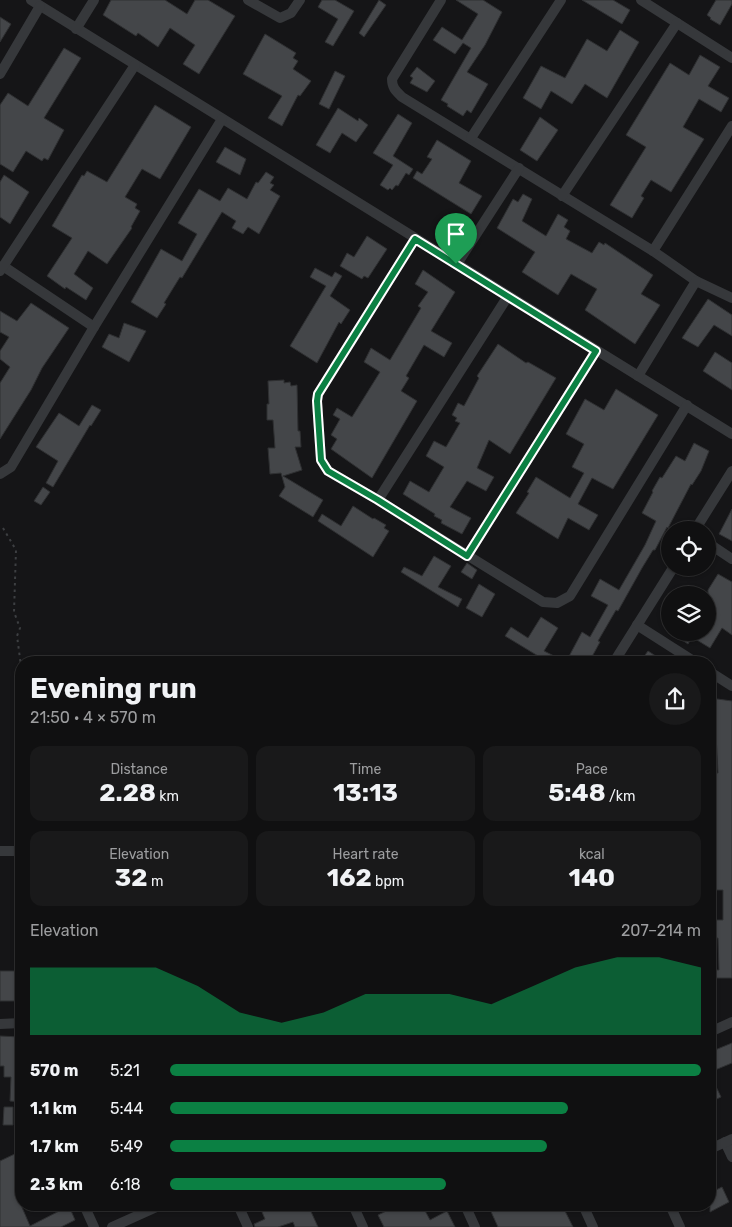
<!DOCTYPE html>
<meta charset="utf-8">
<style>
:root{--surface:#101011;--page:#19191a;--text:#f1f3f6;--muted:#9c9d9f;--line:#303031;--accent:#0b8043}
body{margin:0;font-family:Rubik,sans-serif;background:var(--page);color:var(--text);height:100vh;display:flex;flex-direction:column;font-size:19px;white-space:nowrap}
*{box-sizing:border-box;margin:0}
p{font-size:16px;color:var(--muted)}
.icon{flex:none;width:28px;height:28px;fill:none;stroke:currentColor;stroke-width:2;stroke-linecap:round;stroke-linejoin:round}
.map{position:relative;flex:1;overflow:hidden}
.details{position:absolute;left:15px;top:656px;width:701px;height:555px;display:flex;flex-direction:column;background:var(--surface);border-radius:20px;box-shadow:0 1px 4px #0004,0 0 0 1px var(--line)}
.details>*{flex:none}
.fabs{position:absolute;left:661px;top:521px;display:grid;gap:10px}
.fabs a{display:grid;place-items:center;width:55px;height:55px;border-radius:50%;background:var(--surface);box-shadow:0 1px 4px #0004,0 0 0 1px var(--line);font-size:25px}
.pin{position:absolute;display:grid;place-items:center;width:42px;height:42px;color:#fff;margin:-51px -21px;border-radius:50% 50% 50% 0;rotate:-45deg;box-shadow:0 0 5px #0007}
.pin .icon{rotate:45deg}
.round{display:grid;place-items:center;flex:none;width:52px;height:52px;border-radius:26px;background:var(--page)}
.summary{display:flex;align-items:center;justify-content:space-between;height:85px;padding:0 15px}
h1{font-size:28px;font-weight:700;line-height:38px}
.stats{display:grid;grid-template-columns:repeat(3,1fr);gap:8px;height:85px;padding:5px 15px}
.stats div{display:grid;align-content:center;border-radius:12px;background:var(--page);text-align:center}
.stats b{font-size:25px;font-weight:700}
.stats small{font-size:14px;font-weight:400}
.stats p{font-size:14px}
.chart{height:140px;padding:10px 15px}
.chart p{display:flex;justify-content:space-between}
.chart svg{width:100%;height:90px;margin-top:5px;fill:var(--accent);opacity:.7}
ul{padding:0 15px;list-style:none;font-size:16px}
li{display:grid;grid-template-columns:80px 60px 1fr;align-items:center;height:38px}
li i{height:12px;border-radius:6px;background:var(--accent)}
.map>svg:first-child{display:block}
</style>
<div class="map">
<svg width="732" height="1227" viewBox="0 0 732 1227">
<rect width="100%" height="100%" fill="#151517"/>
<g fill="#444649" stroke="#2f3032">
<path d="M111,0H165L187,14L195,0H208L235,16L199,74L183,64L195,45L170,28L158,47L138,33L136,36L103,15Z"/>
<path d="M322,0H335L354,11L333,46L325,42L338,19L318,7Z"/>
<path d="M379,0L386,5L364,37L359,33Z"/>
<path d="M456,0H483L502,12L485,45L467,72L488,84L471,113L467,110L463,116L447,106L448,104L441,100L471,48L463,43L455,54L433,40L442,27L462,40L478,14Z"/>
<path d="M582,0H613L630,10L622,24Z"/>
<path d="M716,0H732V4L720,25L710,19L711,18L707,15Z"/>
<path d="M0,17L11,24L0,42Z"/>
<path d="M620,30L639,42L607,98L585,84L572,104L551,91L541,109L523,98L541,66L565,78L587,39L607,51Z"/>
<path d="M265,34L296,53L293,58L298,61L293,69L311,81L300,96L298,95L282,126L268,118L282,96L243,74Z"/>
<path d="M64,48L81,58L44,118L64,130L48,160L44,158L42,161L26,151L13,172L0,164V105L8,93L28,106Z"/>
<path d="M700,55L720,67L708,86L729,98L721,112L699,99L683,127L704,139L671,192L651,180L641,196L644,198L632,218L610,205L646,147L626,135L670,63L689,75Z"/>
<path d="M417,67L435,81L427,92L410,83L413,78L410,76Z"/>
<path d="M335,71L345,76L329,109L319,104Z"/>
<path d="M155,105L191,127L160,179L142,169L125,197L137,204L135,208L140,211L131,227L132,228L107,264L88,251L74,274L93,288L86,300L66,287L65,289L47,276L72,238L52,226L82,175L84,176L87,171L107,182Z"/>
<path d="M338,108L358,121L359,118L368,125L356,142L342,133L330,153L316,145Z"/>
<path d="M398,114L412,123L393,156L413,169L409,175L406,173L398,186L396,185L392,190L390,188L388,190L380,185L393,165L373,153Z"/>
<path d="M540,117L558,130L537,161L520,150Z"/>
<path d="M437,140L471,161L459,183L482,196L471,214L413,178L417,171L422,174L432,159L427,157Z"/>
<path d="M225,147L246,159L240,175L216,162Z"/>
<path d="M266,172L274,177L270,183L274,185L270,190L280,196L259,234L248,227L243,234L232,228L236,221L222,212L182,278L180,277L164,303L166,304L157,318L131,302L161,249L182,261L197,234L178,223L199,189L220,201L228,188L247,199L256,182L258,183Z"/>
<path d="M4,175L29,192L10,224L0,217V182Z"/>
<path d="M523,194L532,199L522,221L546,236L558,214L568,220L564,227L570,231L566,239L592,253L599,242L604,245L605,243L653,275L641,294L660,305L635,344L585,310L597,289L571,274L558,295L522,272L535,252L497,228L513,199L518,202Z"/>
<path d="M367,236L387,249L368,278L364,276L362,279L340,266L347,253L354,257Z"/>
<path d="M315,268L332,277L335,272L342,276L330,296L350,310L341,324L339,322L317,363L290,346L326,286L310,277Z"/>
<path d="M423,270L455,292L431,331L452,343L444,357L424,345L406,376L409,378L401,391L417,401L372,478L331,449L337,439L331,435L340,419L333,415L337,408L352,417L380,372L364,362L371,348L390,360L421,308L418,306L428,292L415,284Z"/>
<path d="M708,299L732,315V336L714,325L698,347L682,338Z"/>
<path d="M31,303L69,328L42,368L31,390L0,439V383L10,367L0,359V351L9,337L0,332V311L17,321Z"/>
<path d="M124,323L146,331L129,362L102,347L109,334L119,338Z"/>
<path d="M498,344L526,363L528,362L556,378L510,454L489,440L477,468L494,477L486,491L467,481L450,507L471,518L462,534L441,523L442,520L434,516L435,514L403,494L410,481L429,492L444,467L426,456L434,441L446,447L460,423L455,421L457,418L452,415L458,403L464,406L479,378L477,376Z"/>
<path d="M715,352L732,363V390L703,371Z"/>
<path d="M284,380V383L290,382L291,386L297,385L298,431H300L301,447H295L302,470L283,476L323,500L313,517L279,496L285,487L281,473L270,474L268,448H275L273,420H267V404H269L268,381Z"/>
<path d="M616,389L658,415L613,489L592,478L578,504L598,515L589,530L568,518L558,539L516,513L529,493L527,492L536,477L570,498L584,473L572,467L584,444L566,434L585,399L604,410Z"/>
<path d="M92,405L101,410L91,426L90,425L53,487L46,483L58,461L36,447L59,413L79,426Z"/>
<path d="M694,443L709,451L701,471L692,485L691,484L668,528L667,527L655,550H653L642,568L618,611L616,610L598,641L600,642L589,662H548L505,636L511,627L528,638L541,617L558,628L544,651L566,662L582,632L590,637L608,605L591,596L600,579L619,590L645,545L656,521L642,513L653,492L652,491L660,477L662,478L676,456L685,461Z"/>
<path d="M43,487L50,492L41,505L34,501Z"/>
<path d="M353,506L373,519L374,518L386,525L384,528L389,531L373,557L318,521L322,514L341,526Z"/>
<path d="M732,509V541L719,534Z"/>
<path d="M434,556L451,566L438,587L462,599L458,607L401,572L404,567L422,576Z"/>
<path d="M467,563L477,570L472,579L461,572Z"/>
<path d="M718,574L732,582V635L722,628L710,648L692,637L688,644L679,638L682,632H708V590Z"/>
<path d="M479,584L495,594L482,617L466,608Z"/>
<path d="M648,651L665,662H640Z"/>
<path d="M710,698L732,701V978H711V970H719L718,938H710V920H723V890H710V875H716V838L710,839V773H718L716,735L710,734Z"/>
<rect x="0" y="971" width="21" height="30"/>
<path d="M0,1036L21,1037V1102L10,1101L11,1077H4V1066H0Z"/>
<path d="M732,1043V1063L715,1070L710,1052Z"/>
<path d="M710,1074L721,1097L710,1102Z"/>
<path d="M4,1107H13V1125H3Z"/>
<path d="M21,1151V1205L30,1226L69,1206L75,1220L61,1227H0V1161Z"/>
<path d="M722,1187L729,1202L710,1212V1193Z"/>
<path d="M259,1205H308L318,1227H295L293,1222L278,1227H255L254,1224L265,1219Z"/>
<path d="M399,1205H422L430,1220L447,1211L455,1227H384L378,1215Z"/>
<path d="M488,1205H562L573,1227H498Z"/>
</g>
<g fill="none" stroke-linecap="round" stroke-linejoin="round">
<path stroke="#3d3f42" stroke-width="2" stroke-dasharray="2.5 4" stroke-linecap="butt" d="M3,528L16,550L14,612L20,628L17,636L21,666"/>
<g stroke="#36383b" stroke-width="10">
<path d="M31,0L732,434"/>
<path d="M248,0L280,18L291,13L300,0"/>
<path d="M441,0L392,79C392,88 396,91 402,97L653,251L696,281L732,298"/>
<path d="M641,0L732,58"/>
<path d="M76,29L94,0"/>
<path d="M0,74L40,6"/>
<path d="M471,138L561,0"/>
<path d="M562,196L677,23"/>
<path d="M415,239L318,394L317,401L321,460L328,471L378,500L543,602L557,603L570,596L687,405"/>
<path d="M653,251L732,126"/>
<path d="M457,264L519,168"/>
<path d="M3,266L94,327"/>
<path d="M0,271L135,65"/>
<path d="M638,376L696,281"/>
<path d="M0,474L11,467L94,327L222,119"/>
<path d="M378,500L508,296"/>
<path d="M695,530L732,471"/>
<path d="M708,543L732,559"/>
<path d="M467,556L596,351"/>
<path d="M637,625L695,662"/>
<path d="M614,662L673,568"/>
<path d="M710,672L732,686"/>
<path d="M0,851H21"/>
<path d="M0,1024L21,1023"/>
<path d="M710,1032L732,1022"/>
<path d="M725,1142L732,1157"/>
<path d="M710,1149L732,1139"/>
<path d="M84,1205L94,1227"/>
<path d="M238,1205L248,1227"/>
<path d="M353,1205L363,1227"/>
<path d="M465,1205L475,1227"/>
<path d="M583,1205L593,1227"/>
<path d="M670,1205L680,1227"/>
<path d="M112,1227L161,1205"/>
</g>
</g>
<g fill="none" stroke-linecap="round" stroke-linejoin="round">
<defs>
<path id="route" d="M415,239L596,351L467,556L378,500L328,471L321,460L317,401L318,394Z"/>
</defs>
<use href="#route" stroke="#fff" stroke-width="10"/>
<use href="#route" stroke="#0b8043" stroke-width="6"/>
</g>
</svg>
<div class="fabs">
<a><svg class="icon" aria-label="locate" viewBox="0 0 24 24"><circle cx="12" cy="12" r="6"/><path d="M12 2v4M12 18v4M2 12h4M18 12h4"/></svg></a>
<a><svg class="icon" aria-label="layers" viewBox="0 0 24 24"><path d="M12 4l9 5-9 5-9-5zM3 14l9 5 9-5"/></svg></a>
</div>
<div class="pin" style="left:456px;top:264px;background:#1e9e55"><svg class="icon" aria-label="arrive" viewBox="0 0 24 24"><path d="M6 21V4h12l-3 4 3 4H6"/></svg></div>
<section class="details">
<div class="summary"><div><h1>Evening run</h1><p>21:50 · 4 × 570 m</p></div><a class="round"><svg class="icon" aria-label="share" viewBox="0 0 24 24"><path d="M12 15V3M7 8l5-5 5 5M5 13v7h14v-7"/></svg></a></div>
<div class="stats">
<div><p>Distance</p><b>2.28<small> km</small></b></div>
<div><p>Time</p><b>13:13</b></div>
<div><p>Pace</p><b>5:48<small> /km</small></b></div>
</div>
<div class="stats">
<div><p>Elevation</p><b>32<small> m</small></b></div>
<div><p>Heart rate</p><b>162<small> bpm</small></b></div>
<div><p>kcal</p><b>140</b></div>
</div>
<div class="chart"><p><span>Elevation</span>207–214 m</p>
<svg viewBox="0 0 160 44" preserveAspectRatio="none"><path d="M0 44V11L10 11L20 11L30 11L40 20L50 33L60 38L70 33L80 24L90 24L100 24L110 29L120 20L130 11L140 6L150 6L160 11V44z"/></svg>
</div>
<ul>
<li><b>570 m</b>5:21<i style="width:100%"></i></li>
<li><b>1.1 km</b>5:44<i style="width:75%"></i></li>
<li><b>1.7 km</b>5:49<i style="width:71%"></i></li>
<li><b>2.3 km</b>6:18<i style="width:52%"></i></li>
</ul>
</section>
</div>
